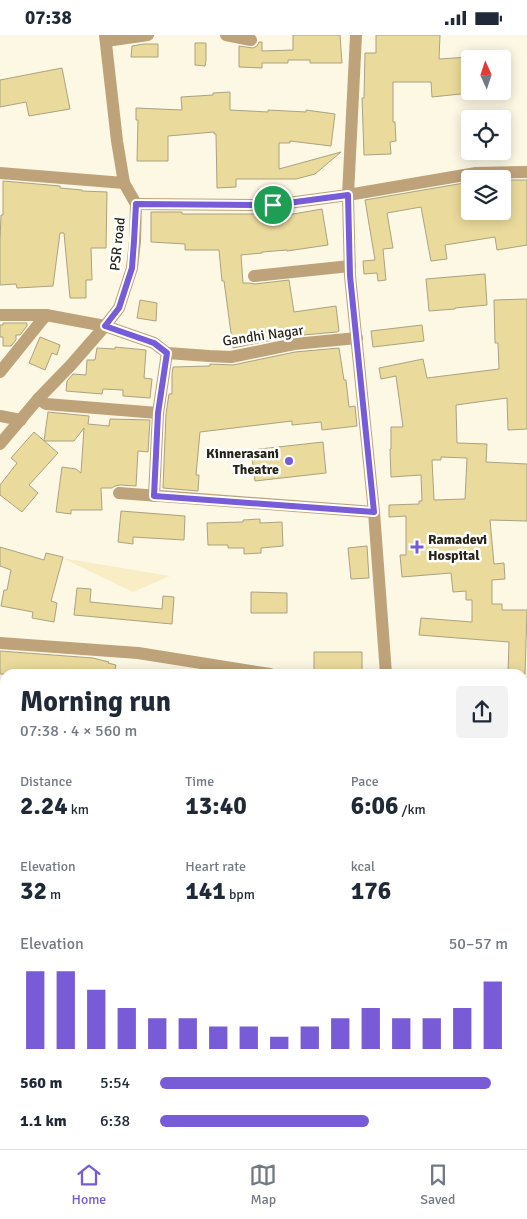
<!DOCTYPE html>
<meta charset="utf-8">
<style>
:root{--surface:#fff;--page:#f2f2f3;--text:#1f2937;--muted:#747a83;--line:#e0e1e3;--accent:#785bd6}
body{margin:0;font-family:Signika,sans-serif;background:var(--page);color:var(--text);height:100vh;display:flex;flex-direction:column;font-size:19px;white-space:nowrap}
*{box-sizing:border-box;margin:0}
p{font-size:16px;color:var(--muted)}
.icon{flex:none;width:28px;height:28px;fill:none;stroke:currentColor;stroke-width:2;stroke-linecap:round;stroke-linejoin:round}
.map{position:relative;flex:1;overflow:hidden}
.drawer{position:absolute;left:0px;top:634px;width:528px;height:481px;display:flex;flex-direction:column;background:var(--surface);border-radius:15px 15px 0 0;box-shadow:0 2px 12px #0003}
.drawer>*{flex:none}
.needle{width:32px;rotate:357deg}
.controls{position:absolute;left:461px;top:15px;display:grid;gap:10px}
.controls a{display:grid;place-items:center;width:50px;height:50px;border-radius:5px;background:var(--surface);box-shadow:0 2px 12px #0003;font-size:25px}
.pin{position:absolute;display:grid;place-items:center;width:42px;height:42px;color:#fff;margin:-21px;border:2px solid #fff;border-radius:50%;box-shadow:0 1px 5px #0007}
.round{display:grid;place-items:center;flex:none;width:52px;height:52px;border-radius:5px;background:var(--page)}
.head{display:flex;align-items:center;justify-content:space-between;height:85px;padding:0 20px}
h1{font-size:28px;font-weight:700;line-height:38px}
.metrics{display:grid;grid-template-columns:repeat(3,1fr);gap:8px;height:85px;padding:5px 20px}
.metrics div{display:grid;align-content:center}
.metrics b{font-size:25px;font-weight:700}
.metrics small{font-size:14px;font-weight:400}
.metrics p{font-size:14px}
.chart{height:140px;padding:10px 20px}
.chart p{display:flex;justify-content:space-between}
.chart svg{width:100%;height:90px;margin-top:5px;stroke:var(--accent);stroke-width:6}
ul{padding:0 20px;list-style:none;font-size:16px}
li{display:grid;grid-template-columns:80px 60px 1fr;align-items:center;height:38px}
li i{height:12px;border-radius:6px;background:var(--accent)}
.status{display:flex;justify-content:space-between;align-items:center;height:35px;padding:0 25px;background:var(--surface);direction:ltr}
.status svg{height:14px;fill:currentColor}
.tab-bar{display:flex;justify-content:space-around;align-items:center;height:70px;border-top:1px solid var(--line);background:var(--surface);font-size:14px;color:var(--muted)}
.tab-bar a{display:grid;justify-items:center;gap:2px}
.tab-bar .on{color:var(--accent)}
.map>svg:first-child{display:block}
</style>
<div class="status"><b>07:38</b><svg viewBox="0 0 49 12"><path d="M0 12V9h3v3zM5 12V6h3v6zM10 12V3h3v9zM15 12V0h3v12zM26 1h20v11H26zM47 4h2v5h-2z"/></svg></div>
<div class="map">
<svg width="527" height="1114" viewBox="0 0 527 1114">
<rect width="100%" height="100%" fill="#fdf8e4"/>
<path fill="#f8edc4" d="M62,523L170,541L133,557Z"/>
<g fill="#eada9c" stroke="#aaa282" fill-rule="evenodd">
<path d="M293,0H340L342,28H310V25H288V28H262V33L239,32V11L253,13L257,11L259,7H262V16L293,15Z"/>
<path d="M376,0H440L439,24L470,22V58L432,62L431,47H393V87H395L396,106L390,107L391,119L364,120L362,63H364L365,18H376Z"/>
<path d="M195,8H206V25L205,31L195,30Z"/>
<path d="M144,9H158V22H131L132,11Z"/>
<path d="M62,33L70,74L29,81L26,67L0,72V45Z"/>
<path d="M230,57V75L268,77V75L306,77V75L335,79L331,111L290,106V108H279V134L341,117L315,139L296,144H236V152L217,153L216,99H214V97L168,101V126H137L138,85H136V73L182,75L181,62L213,60V58Z"/>
<path d="M511,145H527V210L497,215L495,202L445,210L447,224L431,226L421,172L387,178L393,213L383,214L386,245L378,246L377,238L364,239L363,226L375,225L365,165L470,147V176H502V148Z"/>
<path d="M3,146L60,151V153L82,155V156L107,157L106,213H91L92,245H86V263H70L64,198H60L53,251L17,253L16,249L0,250V206L1,180H3Z"/>
<path d="M322,174L328,210L287,216V215L262,217V218L241,220L243,248H249L255,249L289,245L294,277L336,271L339,296L337,297L292,301L233,313L224,246H222L219,215H185V209L151,207V177H182V179H261V181L276,180V182Z"/>
<path d="M485,239L487,270L455,273V274L429,276L426,244Z"/>
<path d="M527,264V394L508,395L507,363L456,370L457,408L487,409L486,427L527,429V486L490,485L494,529L504,528L505,544L492,545V569H502V575H527L525,639H508L509,607L419,600L421,583L472,587V565H466V556L453,557L451,538L402,542L400,520H406V481L389,482V470L419,469V466H422L421,440L391,442L390,414H391V392H403L396,341L381,344L379,333L423,324L427,343L499,334L498,308H495L494,265ZM441,422L467,423L465,464L434,465L432,425H441Z"/>
<path d="M140,265L157,268L156,286L137,283Z"/>
<path d="M3,288H27V291L20,300H16V305L11,311H3V302H0V290H3Z"/>
<path d="M422,290L424,306L373,312L371,296Z"/>
<path d="M40,302L60,310L57,320L52,318L45,335L29,328Z"/>
<path d="M115,312L146,315L144,343L152,344L150,363L123,361V355L103,354L102,359L66,356L67,346L73,339L86,340L87,325H95L97,313L115,314Z"/>
<path d="M339,313L344,345H346L349,372L355,371L357,391L322,395L321,387L292,390V386L200,397L196,440H199L198,456L163,453L166,379L169,359H172V340L173,332L210,331V329L233,330L295,317Z"/>
<path d="M48,377L89,381L88,389L109,391L110,384L150,385L148,417L138,416L136,451L120,450L115,451L112,453H101L102,475H71V479L56,477L62,432L76,434L81,438L84,393L74,406H44Z"/>
<path d="M34,397L58,418L29,450L38,458L22,477L0,460V450L17,428L11,423Z"/>
<path d="M323,407L326,438L255,446L251,415Z"/>
<path d="M121,476L185,481L184,505L133,502V509L118,507Z"/>
<path d="M260,484V488L282,487L283,511L261,513V518L244,519V513H228V510H208L207,488L243,487V485Z"/>
<path d="M367,511L369,543L351,544L348,513Z"/>
<path d="M0,512L44,525L46,518L63,522L51,566L57,568L54,587L32,583L33,577L1,571L4,555H7L11,535L0,531Z"/>
<path d="M77,553L91,554L90,567L162,574L163,561L174,562L172,589L74,580Z"/>
<path d="M251,557L287,558V578H251Z"/>
<path d="M0,616L93,623L109,627L108,628L116,630L114,639H0Z"/>
<path d="M314,617H362V636L314,635Z"/>
</g>
<g fill="none" stroke-linecap="round" stroke-linejoin="round">
<g stroke="#bea27a" stroke-width="12">
<path d="M226,0L251,5"/>
<path d="M356,0L348,160L350,241L374,477L386,639"/>
<path d="M106,6L148,0"/>
<path d="M0,138L124,148"/>
<path d="M136,169L273,170L348,160L476,138L527,137"/>
<path d="M254,241L350,231"/>
<path d="M0,280H46L105,291L154,308L167,318L209,321L231,322L294,309L357,303"/>
<path d="M0,337L46,280"/>
<path d="M38,364L46,369L158,378"/>
<path d="M0,381L21,385"/>
<path d="M0,409L38,364L71,330L105,291L119,273L132,233L135,206L136,169L124,148L117,106L105,0"/>
<path d="M119,458L374,477"/>
<path d="M154,461L158,378L167,318"/>
<path d="M0,608L138,618L270,639"/>
<path d="M522,672H527"/>
<path d="M0,734L5,736"/>
<path d="M0,801L5,802"/>
<path d="M2,1100L5,1066"/>
<path d="M114,1110L115,1114"/>
<path d="M227,1110V1114"/>
<path d="M369,1110V1114"/>
<path d="M524,1114L525,1083"/>
</g>
</g>
<g fill="none" stroke-linecap="round" stroke-linejoin="round">
<defs>
<path id="route" d="M348,160L350,241L374,477L154,461L158,378L167,318L154,308L105,291L119,273L132,233L134,206L136,169L273,170Z"/>
</defs>
<use href="#route" stroke="#fff" stroke-width="10"/>
<use href="#route" stroke="#785bd6" stroke-width="6"/>
</g>
<g fill="#785bd6" stroke="#fff" stroke-width="2">
<circle cx="289" cy="426" r="5"/>
<path d="M414.5 504.5h5v5h5v5h-5v5h-5v-5h-5v-5h5z"/>
</g>
<g text-anchor="middle" stroke-width="5" stroke-linejoin="round" paint-order="stroke">
<g font-size="14" fill="#262316" stroke="#fff">
<text transform="translate(117 209) rotate(-84)" y="5">PSR road</text>
<text transform="translate(263 300) rotate(-8)" y="5">Gandhi Nagar</text>
</g>
<g font-size="14" font-weight="bold" fill="#262316" stroke="#fff" text-anchor="end">
<text x="279" y="423">Kinnerasani<tspan x="279" dy="16">Theatre</tspan></text>
<text x="428" y="509" text-anchor="start">Ramadevi<tspan x="428" dy="16">Hospital</tspan></text>
</g>
</g>
</svg>
<div class="controls">
<a><svg class="needle" viewBox="-14 -14 28 28"><path d="M0-13l5 13h-10z" fill="#e53935"/><path d="M0 13l5-13h-10z" fill="#747a83"/></svg></a>
<a><svg class="icon" aria-label="locate" viewBox="0 0 24 24"><circle cx="12" cy="12" r="6"/><path d="M12 2v4M12 18v4M2 12h4M18 12h4"/></svg></a>
<a><svg class="icon" aria-label="layers" viewBox="0 0 24 24"><path d="M12 4l9 5-9 5-9-5zM3 14l9 5 9-5"/></svg></a>
</div>
<div class="pin" style="left:273px;top:170px;background:#1e9e55"><svg class="icon" aria-label="arrive" viewBox="0 0 24 24"><path d="M6 21V4h12l-3 4 3 4H6"/></svg></div>
<section class="drawer">
<div class="head"><div><h1>Morning run</h1><p>07:38 · 4 × 560 m</p></div><a class="round"><svg class="icon" aria-label="share" viewBox="0 0 24 24"><path d="M12 15V3M7 8l5-5 5 5M5 13v7h14v-7"/></svg></a></div>
<div class="metrics">
<div><p>Distance</p><b>2.24<small> km</small></b></div>
<div><p>Time</p><b>13:40</b></div>
<div><p>Pace</p><b>6:06<small> /km</small></b></div>
</div>
<div class="metrics">
<div><p>Elevation</p><b>32<small> m</small></b></div>
<div><p>Heart rate</p><b>141<small> bpm</small></b></div>
<div><p>kcal</p><b>176</b></div>
</div>
<div class="chart"><p><span>Elevation</span>50–57 m</p>
<svg viewBox="0 0 160 44" preserveAspectRatio="none"><path d="M5 44V6M15 44V6M25 44V15M35 44V24M45 44V29M55 44V29M65 44V33M75 44V33M85 44V38M95 44V33M105 44V29M115 44V24M125 44V29M135 44V29M145 44V24M155 44V11"/></svg>
</div>
<ul>
<li><b>560 m</b>5:54<i style="width:95%"></i></li>
<li><b>1.1 km</b>6:38<i style="width:60%"></i></li>
</ul>
</section>
</div>
<nav class="tab-bar">
<a class="on"><svg class="icon" aria-label="home" viewBox="0 0 24 24"><path d="M3 11l9-7 9 7M6 9v11h12V9"/></svg>Home</a>
<a><svg class="icon" aria-label="map" viewBox="0 0 24 24"><path d="M3 6l6-2 6 2 6-2v14l-6 2-6-2-6 2zM9 4v14M15 6v14"/></svg>Map</a>
<a><svg class="icon" aria-label="saved" viewBox="0 0 24 24"><path d="M7 4h10v16l-5-4-5 4z"/></svg>Saved</a>
</nav>
